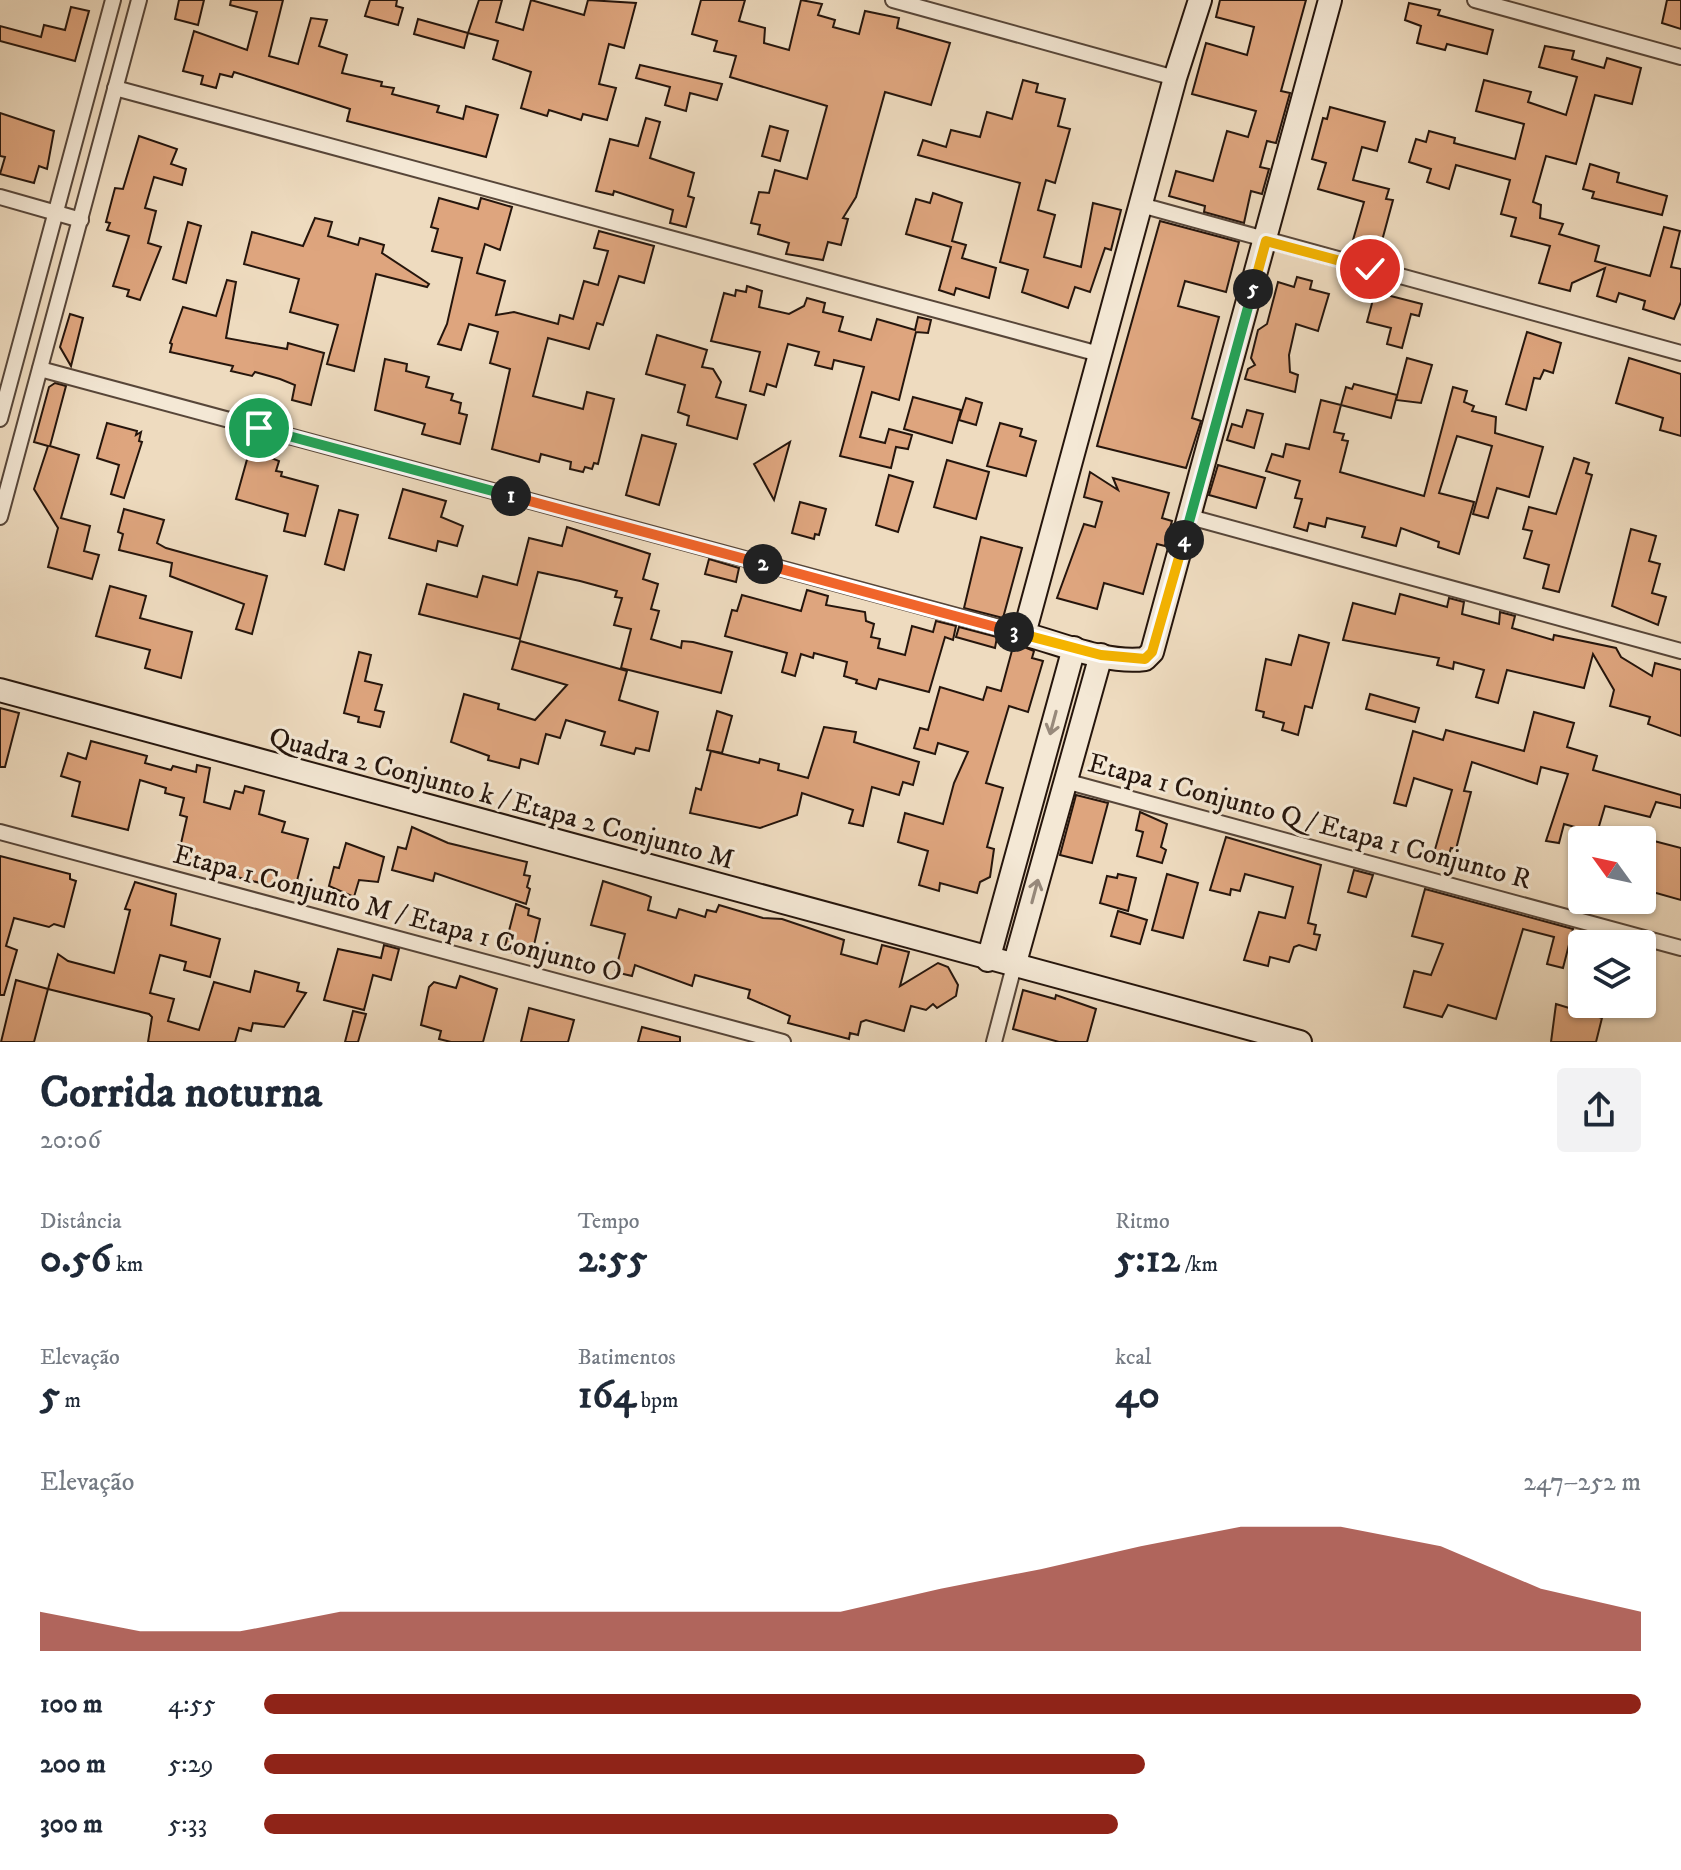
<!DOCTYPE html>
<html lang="pt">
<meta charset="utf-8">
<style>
:root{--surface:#fff;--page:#f2f2f3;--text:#1f2937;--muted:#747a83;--accent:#8f2418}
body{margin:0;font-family:"IM FELL DW Pica",serif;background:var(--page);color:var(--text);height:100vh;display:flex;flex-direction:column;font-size:30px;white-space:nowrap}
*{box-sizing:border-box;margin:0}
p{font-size:26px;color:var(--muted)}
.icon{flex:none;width:44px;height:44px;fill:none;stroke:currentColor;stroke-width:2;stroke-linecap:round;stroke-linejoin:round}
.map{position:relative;height:1042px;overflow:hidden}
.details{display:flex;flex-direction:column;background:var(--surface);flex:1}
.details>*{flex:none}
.needle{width:52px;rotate:303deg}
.buttons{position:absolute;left:1568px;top:826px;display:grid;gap:16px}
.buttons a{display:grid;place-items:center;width:88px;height:88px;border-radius:8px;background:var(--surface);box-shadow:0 2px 6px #0004;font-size:40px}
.pin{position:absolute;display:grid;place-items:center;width:68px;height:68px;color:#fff;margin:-34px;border:4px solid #fff;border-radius:50%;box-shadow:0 2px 8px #0007}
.km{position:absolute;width:40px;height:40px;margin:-20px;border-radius:50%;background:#222;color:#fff;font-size:22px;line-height:40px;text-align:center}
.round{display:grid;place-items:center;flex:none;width:84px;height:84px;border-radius:8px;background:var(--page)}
.summary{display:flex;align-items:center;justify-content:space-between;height:136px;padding:0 40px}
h1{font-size:44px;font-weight:700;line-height:60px}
.stats{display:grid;grid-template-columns:repeat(3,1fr);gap:12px;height:136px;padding:8px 40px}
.stats div{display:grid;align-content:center}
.stats b{font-size:40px;font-weight:700}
.stats small{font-size:22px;font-weight:400}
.stats p{font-size:22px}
.chart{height:224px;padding:16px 40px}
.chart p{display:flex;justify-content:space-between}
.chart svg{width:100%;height:144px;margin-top:8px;fill:var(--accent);opacity:.7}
ul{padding:0 40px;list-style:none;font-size:26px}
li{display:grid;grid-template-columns:128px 96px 1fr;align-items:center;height:60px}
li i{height:20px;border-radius:10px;background:var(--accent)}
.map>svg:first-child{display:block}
</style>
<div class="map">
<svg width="1681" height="1042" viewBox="0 0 1681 1042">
<rect width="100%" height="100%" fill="#eedbbf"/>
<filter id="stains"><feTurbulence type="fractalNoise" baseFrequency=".0025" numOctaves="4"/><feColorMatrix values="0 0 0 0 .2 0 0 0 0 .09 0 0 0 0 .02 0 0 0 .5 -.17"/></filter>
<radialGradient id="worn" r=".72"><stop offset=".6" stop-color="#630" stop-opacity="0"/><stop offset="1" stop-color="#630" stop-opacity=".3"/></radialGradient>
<g fill="#dea57e" stroke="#25150c" stroke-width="2">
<path d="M179,0H204L198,25L175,19Z"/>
<path d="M231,0H283L269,56L298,64L311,18L327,20L319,46L347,55L342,73L382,82L381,86L394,88L392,94L439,106L437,112L463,119L466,106L498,115L486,157L347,121L350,109L234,72L232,77L220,74L216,88L201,84L203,76L183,71L194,31L247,50L257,12L230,5Z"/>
<path d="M370,0H397L396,6L403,8L398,25L365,16Z"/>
<path d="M479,0H502L496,22L523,30L531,0L584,15L588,0L636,3L624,48L609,44L599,84L616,88L607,120L583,114L581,120L549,110L547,116L521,108L531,72L493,59L498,41L468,33Z"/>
<path d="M701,0H745L739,21L765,28L764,43L789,50L801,0L822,4L818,15L835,20L833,27L859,34L865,11L899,18L897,28L950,43L931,105L885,92L856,197L843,218L848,219L841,245L828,242L823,260L786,254L789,243L758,234L760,225L751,223L759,192L769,193L775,170L807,179L827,106L730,77L736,56L714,51L717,41L692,34Z"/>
<path d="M1220,0H1306L1281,91L1290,93L1276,143L1267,141L1260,167L1269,169L1262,194L1251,191L1244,223L1204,212L1205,206L1169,196L1176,171L1213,181L1227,131L1248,137L1256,111L1192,94L1206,43L1247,55L1254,27L1216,17Z"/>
<path d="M1667,0H1681V29L1662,23Z"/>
<path d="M1409,3L1440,10L1438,15L1493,30L1487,54L1447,44L1445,50L1417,43L1421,26L1405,20Z"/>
<path d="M71,7L89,11L75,61L0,41V26L41,37L44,25L65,30Z"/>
<path d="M418,19L468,33L464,48L414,34Z"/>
<path d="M1545,46L1574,51L1572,59L1604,68L1607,58L1641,68L1632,104L1595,95L1576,164L1546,156L1533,202L1541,205L1540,218L1563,224L1559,234L1599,246L1595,261L1650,276L1664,227L1680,231L1671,267L1681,269V302L1674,319L1643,309L1645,301L1619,293L1616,302L1597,296L1605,268L1572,283L1570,291L1539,283L1550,246L1511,236L1516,218L1501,214L1510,180L1456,165L1449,189L1427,182L1431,169L1409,162L1416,139L1426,142L1429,131L1455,138L1454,143L1515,159L1524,124L1476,111L1484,80L1531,92L1528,102L1566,115L1577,77L1539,67Z"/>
<path d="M640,65L722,84L717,100L690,93L686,111L665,105L670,87L636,78Z"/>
<path d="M1023,80L1038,84L1036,92L1065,99L1058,126L1070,129L1055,183L1046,180L1038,210L1055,215L1044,257L1081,267L1093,203L1121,210L1111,250L1105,248L1090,292L1075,287L1068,308L1022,292L1028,270L1000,262L1020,183L918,155L923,140L946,147L951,130L980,137L987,112L1012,119Z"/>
<path d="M1330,107L1385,122L1377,151L1362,147L1353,180L1389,189L1386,199L1393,200L1380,248L1353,240L1364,202L1318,189L1326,163L1312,159L1323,118L1327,119Z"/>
<path d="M0,113L54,131L47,169L39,166L34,183L0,174L5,157L0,156Z"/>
<path d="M646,118L660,122L650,158L694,173L688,196L694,198L686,227L670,223L673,210L614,191L613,195L596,191L610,139L638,146Z"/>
<path d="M770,126L788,131L780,161L762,156Z"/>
<path d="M139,136L177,149L171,164L186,169L182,185L154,177L145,208L156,211L148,243L161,247L140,300L127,296L129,290L113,286L129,236L107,230L110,223L106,222L115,188L123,189Z"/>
<path d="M1590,164L1619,173L1617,182L1667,196L1662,215L1592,198L1594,192L1583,189Z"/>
<path d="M933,193L962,203L952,241L966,245L962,258L996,268L989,298L956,288L954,295L939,290L951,247L906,234L916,199L930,203Z"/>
<path d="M439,198L478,209L481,198L512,207L500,250L485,244L477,273L505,281L496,315L514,312L558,324L560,315L573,319L584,281L598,285L608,251L594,248L599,231L654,246L644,283L619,276L603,325L597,323L589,349L548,338L533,396L583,409L587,392L614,399L598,464L594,463L592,469L585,467L583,472L570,469L571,462L541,454L539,462L492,449L510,369L490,363L498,332L469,324L461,350L438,344L447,324L462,258L432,251L438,229L431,227Z"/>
<path d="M315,218L332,222L328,236L358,245L360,238L384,245L382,253L429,284L427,287L376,274L354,371L327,364L338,325L290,312L299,279L244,264L252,232L303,246Z"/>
<path d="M1160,221L1239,242L1226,292L1185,281L1178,306L1219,317L1192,418L1201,421L1186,468L1097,446Z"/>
<path d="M188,222L201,226L186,283L173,279Z"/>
<path d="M1297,277L1312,281L1310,289L1329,294L1318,331L1296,324L1289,355L1290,372L1298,375L1295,392L1245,379L1248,369L1255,365L1251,358L1258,330L1267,324L1278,282L1294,287Z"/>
<path d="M227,280L236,282L226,338L287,349L288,343L324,353L311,405L292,400L295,385L280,379L255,372L252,376L231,371L233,366L170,352L172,344L170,343L183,307L216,316Z"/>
<path d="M747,286L762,291L759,307L789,314L804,306L807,298L825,303L823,312L843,317L839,331L871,340L877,319L915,330L918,317L931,320L928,333L916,332L899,400L872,392L860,437L885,443L889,429L912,435L908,449L896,447L891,468L840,456L864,367L834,360L832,369L815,365L819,352L788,344L776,387L767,384L764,395L750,391L760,352L711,341L724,293L735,296L736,290L746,292Z"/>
<path d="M1375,292L1422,304L1419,316L1411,314L1402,348L1387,344L1391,328L1367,322Z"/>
<path d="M70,314L83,318L71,366L60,347Z"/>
<path d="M1527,332L1561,343L1553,373L1544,370L1540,379L1534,378L1526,410L1506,404Z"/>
<path d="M657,335L707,350L702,367L713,369L721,382L716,397L746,405L737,439L687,425L689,416L678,412L685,385L646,374Z"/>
<path d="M1407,358L1432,365L1421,403L1396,400Z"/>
<path d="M1629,358L1681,374V436L1660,430L1663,418L1616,403Z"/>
<path d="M385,359L407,364L406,371L429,377L426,387L453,394L451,400L461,403L459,413L467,415L460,444L422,434L425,424L375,410Z"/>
<path d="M55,383L66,386L50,446L79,455L61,518L90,526L84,551L99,555L92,579L48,567L58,528L34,489L48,446L34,442L49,387Z"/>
<path d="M1354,384L1397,395L1391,418L1341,405L1346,387L1352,389Z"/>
<path d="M1453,387L1467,391L1464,402L1474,406L1472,411L1496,417L1495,433L1543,447L1529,497L1497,488L1488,518L1473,514L1492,446L1457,436L1439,493L1474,502L1459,554L1438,547L1439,542L1401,528L1396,546L1362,537L1365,527L1327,518L1325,527L1309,523L1307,531L1294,527L1302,499L1295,498L1300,481L1266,471L1272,454L1283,457L1286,444L1309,449L1321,400L1341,405L1334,432L1344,434L1342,440L1348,441L1340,472L1424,496Z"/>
<path d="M913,397L961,410L952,443L904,429Z"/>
<path d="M966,398L982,403L976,425L959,420Z"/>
<path d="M1247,410L1263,414L1254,448L1227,440L1232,424L1242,427Z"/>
<path d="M107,423L137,431L136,435L141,432L139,441L142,442L124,498L111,494L119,465L97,458Z"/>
<path d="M1000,423L1022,429L1020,436L1036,441L1026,476L987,466Z"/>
<path d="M642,435L676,444L659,505L626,495Z"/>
<path d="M253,438L270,442L266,456L279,461L276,471L282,472L281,476L318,486L305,536L284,531L288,514L236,499Z"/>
<path d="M790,442L774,500L754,464Z"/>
<path d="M1574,458L1589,463L1586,473L1592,475L1559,592L1543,588L1549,565L1524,558L1532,531L1523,529L1529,507L1556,514Z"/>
<path d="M947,460L989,472L976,519L934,507Z"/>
<path d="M1218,465L1265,478L1256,508L1209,495Z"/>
<path d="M1090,472L1118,490L1113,478L1169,493L1162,518L1172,521L1165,546L1157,544L1143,594L1104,583L1097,609L1057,598L1084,524L1095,527L1102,502L1084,497Z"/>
<path d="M889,475L913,482L898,532L876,525Z"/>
<path d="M403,489L446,501L441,517L463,526L457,546L438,541L436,551L389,538Z"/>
<path d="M800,502L826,509L819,535L815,534L814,539L792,533Z"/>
<path d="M124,509L164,520L157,543L166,548L267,576L252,634L236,629L244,604L170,576L172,563L119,550L123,534L118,532Z"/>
<path d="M339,510L358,515L344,570L325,564Z"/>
<path d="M567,527L650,554L643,579L658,584L651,609L659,611L651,639L681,648L682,641L693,642L732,652L721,693L621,668L631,629L614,625L622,598L615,597L617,591L580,581L538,572L520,639L419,614L427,584L477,597L483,576L517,585L529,538L562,546Z"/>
<path d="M1631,529L1656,536L1649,561L1660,564L1652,593L1666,597L1658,625L1612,606Z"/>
<path d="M981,537L1022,548L1003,618L964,608Z"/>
<path d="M709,559L739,568L736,582L705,574Z"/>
<path d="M110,586L146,596L140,618L192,632L181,678L145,668L150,650L96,636Z"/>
<path d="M807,590L828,596L826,605L865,612L866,621L874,624L871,637L880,639L878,648L905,655L912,626L933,632L936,621L956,626L953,640L945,637L929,692L879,679L876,689L856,683L857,680L844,676L847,662L814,653L813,658L801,654L795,676L782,672L787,653L725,636L732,610L737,611L742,595L801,611Z"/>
<path d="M1400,594L1447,607L1449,598L1464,602L1462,614L1499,624L1500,612L1515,616L1512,628L1553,640L1554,635L1616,648L1621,657L1652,676L1655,663L1681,670V736L1648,724L1650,717L1610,706L1614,690L1593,654L1584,688L1507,670L1498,703L1476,697L1484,670L1454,662L1453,669L1437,665L1439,658L1343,640L1353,603L1395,614Z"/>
<path d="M959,627L997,637L995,648L956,637Z"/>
<path d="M1299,635L1329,643L1312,708L1305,706L1298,735L1282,730L1284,723L1263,717L1264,712L1256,710L1266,659L1291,665Z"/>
<path d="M520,641L627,671L619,700L658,712L649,751L636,748L634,754L601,745L605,732L566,720L560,738L546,734L538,764L521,759L519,768L488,760L489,756L451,742L464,694L499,704L498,709L535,720L567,685L512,669Z"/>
<path d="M1014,643L1034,651L1032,658L1043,661L1028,712L1009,706L986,783L1003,788L987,847L994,849L990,877L980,882L977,893L940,883L939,891L919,885L928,851L898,842L905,813L943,824L954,783L968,752L938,743L935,754L914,748L920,728L928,730L940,687L983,700L987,687L1001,691Z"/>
<path d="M359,652L371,655L365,681L382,685L375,710L384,712L380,727L358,722L359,717L344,713Z"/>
<path d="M1370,694L1419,708L1415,722L1366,709Z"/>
<path d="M0,708L19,713L5,767H0Z"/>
<path d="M717,711L732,716L722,753L707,750Z"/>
<path d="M1534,712L1574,723L1567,747L1597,756L1593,770L1681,795V808L1656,802L1650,817L1605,806L1597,833L1564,824L1559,843L1546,841L1568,774L1541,767L1537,784L1472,762L1464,791L1471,792L1456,849L1451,848L1446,864L1432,860L1452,790L1414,778L1406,806L1394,803L1413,731L1443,740L1446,730L1524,751Z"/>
<path d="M824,727L856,732L854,742L919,762L913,785L903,782L899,795L872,787L863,826L849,823L853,810L802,793L797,815L760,828L690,813L696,788L701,790L711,751L759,763L760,759L779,764L778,770L808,778Z"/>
<path d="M91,741L147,756L145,763L171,770L173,766L196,772L197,765L210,768L204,802L230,809L235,791L243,793L245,786L264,791L259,814L285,822L282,832L308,839L294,892L177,861L187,817L180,815L184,798L165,793L166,788L140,780L128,830L72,816L80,782L61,776L68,753L86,759Z"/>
<path d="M1076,795L1108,803L1092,863L1060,855Z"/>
<path d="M1140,812L1167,824L1161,847L1166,850L1162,863L1137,856L1143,832L1136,830Z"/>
<path d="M412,827L448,843L527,862L524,875L530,876L527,887L530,889L526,904L435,873L433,881L392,870L398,847L406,849Z"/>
<path d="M1226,837L1321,865L1308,923L1316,925L1314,934L1320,935L1316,950L1299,945L1294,947L1289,962L1270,957L1268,966L1244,960L1259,912L1285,918L1293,887L1245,874L1240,891L1231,889L1230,895L1210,890Z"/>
<path d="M1654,841L1681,848V900L1649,891L1652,880L1644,878Z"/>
<path d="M346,843L384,857L378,882L359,880L354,897L329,886L334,867L339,868Z"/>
<path d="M0,856L70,874V879L76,881L64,927L54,924L49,927L14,918L6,946L17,950L4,995H0Z"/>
<path d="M1354,870L1373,875L1366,897L1348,892Z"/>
<path d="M1118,874L1136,878L1128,911L1100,903L1107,876L1117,878Z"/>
<path d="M1167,874L1198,883L1183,938L1152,930Z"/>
<path d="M603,881L646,895L651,897L648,910L676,918L679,909L705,917L707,910L716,912L719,905L763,918L782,919L844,940L841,954L877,964L882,945L909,952L900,986L938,963L948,967L958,985L956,996L937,1008L933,1004L926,1010L911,1006L904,1031L866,1020L861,1022L858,1035L850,1033L849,1039L788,1023L790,1016L748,998L750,990L695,975L692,986L635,965L632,976L615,972L625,934L591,925Z"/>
<path d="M135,882L176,894L171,925L220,939L210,977L184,970L186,962L160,955L150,993L174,999L168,1021L199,1030L214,982L250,992L255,971L299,983L297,991L306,993L284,1027L253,1023L251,1031L239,1028L235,1042H148L152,1017L149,1014L48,989L58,954L68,961L114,973L130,910L125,909Z"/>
<path d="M1425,889L1573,929L1563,968L1547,964L1554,937L1523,929L1496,1019L1448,1005L1442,1017L1404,1007L1414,971L1431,975L1443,944L1412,936Z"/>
<path d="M516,904L529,909L528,915L540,919L531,958L504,950Z"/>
<path d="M1118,911L1147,920L1140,944L1111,936Z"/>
<path d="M384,945L399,949L391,980L373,975L364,1010L324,1000L338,949L381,958Z"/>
<path d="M460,976L497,989L483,1042H451L439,1039L441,1031L421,1025L429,987L434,982L456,988Z"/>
<path d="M16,980L48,989L34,1042H1Z"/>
<path d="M1023,990L1055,999L1056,995L1096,1009L1087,1042H1059L1013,1029Z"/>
<path d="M1556,1004L1602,1018L1596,1042H1551Z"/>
<path d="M529,1008L574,1020L568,1042H521Z"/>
<path d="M353,1011L366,1014L358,1042H345Z"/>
<path d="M642,1027L680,1037V1042H638Z"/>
</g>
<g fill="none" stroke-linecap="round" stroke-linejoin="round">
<defs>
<g id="street">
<path d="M893,0L1175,78"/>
<path d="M1475,0L1681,57"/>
<path d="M115,88L1099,354"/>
<path d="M0,197L81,220"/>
<path d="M1141,205L1681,353"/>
<path d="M40,369L1024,634"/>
<path d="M0,419L113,0"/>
<path d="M0,517L139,0"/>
<path d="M1190,517L1681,651"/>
<path d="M1065,781L1681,948"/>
<path d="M0,832L783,1042"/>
<path d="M994,1042L1014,966"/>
</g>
<g id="secondary">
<path d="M1200,0L1175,78L1024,634C1062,644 1106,664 1145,659L1152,652L1330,0"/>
<path d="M0,690L1300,1042"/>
<path d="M988,960L1074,648"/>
<path d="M1014,966L1101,655"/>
</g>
</defs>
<use href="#street" stroke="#574639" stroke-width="18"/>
<use href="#secondary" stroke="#25150c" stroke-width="26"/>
<use href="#street" stroke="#f4e8d5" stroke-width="14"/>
<use href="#secondary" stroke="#f4e8d5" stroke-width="22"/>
</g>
<defs><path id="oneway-shaft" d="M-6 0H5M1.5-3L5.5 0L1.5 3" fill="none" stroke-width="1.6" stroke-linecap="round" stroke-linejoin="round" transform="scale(2)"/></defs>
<g stroke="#97897b">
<use href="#oneway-shaft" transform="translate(1053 723) rotate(105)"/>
<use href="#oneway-shaft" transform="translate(1035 891) rotate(-75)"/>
</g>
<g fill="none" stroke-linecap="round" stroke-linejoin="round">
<defs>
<path id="split-1" d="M259,428L511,496"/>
<path id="split-2" d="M511,496L763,564"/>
<path id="split-3" d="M763,564L1014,632"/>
<path id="split-4" d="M1014,632L1101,655L1145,659L1152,652L1184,540"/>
<path id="split-5" d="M1184,540L1253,289"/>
<path id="split-6" d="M1253,289L1266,241L1370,269"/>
</defs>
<use href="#split-1" stroke="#fff" stroke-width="16"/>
<use href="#split-2" stroke="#fff" stroke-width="16"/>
<use href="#split-3" stroke="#fff" stroke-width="16"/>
<use href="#split-4" stroke="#fff" stroke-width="16"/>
<use href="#split-5" stroke="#fff" stroke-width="16"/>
<use href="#split-6" stroke="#fff" stroke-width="16"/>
<use href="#split-1" stroke="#22a559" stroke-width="10"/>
<use href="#split-2" stroke="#f0652b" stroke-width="10"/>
<use href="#split-3" stroke="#f0652b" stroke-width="10"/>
<use href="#split-4" stroke="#f5b400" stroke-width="10"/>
<use href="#split-5" stroke="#22a559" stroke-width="10"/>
<use href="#split-6" stroke="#f5b400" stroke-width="10"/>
</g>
<g text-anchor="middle" stroke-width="6" stroke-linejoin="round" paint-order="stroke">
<g font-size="28" fill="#25150c" stroke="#f4e8d5">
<text transform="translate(502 797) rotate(15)" y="10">Quadra 2 Conjunto k / Etapa 2 Conjunto M</text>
<text transform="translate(1310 820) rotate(15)" y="10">Etapa 1 Conjunto Q / Etapa 1 Conjunto R</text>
<text transform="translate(398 912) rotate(15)" y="10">Etapa 1 Conjunto M / Etapa 1 Conjunto O</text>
</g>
</g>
<rect width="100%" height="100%" filter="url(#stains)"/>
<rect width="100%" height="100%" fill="url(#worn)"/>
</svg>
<div class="buttons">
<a><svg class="needle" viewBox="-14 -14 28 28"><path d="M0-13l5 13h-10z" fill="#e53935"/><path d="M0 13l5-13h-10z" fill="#747a83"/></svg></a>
<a><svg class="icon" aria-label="layers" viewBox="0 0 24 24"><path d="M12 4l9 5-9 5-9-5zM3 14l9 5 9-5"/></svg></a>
</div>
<div class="pin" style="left:259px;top:428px;background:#1e9e55"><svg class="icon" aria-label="arrive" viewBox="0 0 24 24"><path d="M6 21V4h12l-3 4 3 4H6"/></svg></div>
<div class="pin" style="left:1370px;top:269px;background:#d93025"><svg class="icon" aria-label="check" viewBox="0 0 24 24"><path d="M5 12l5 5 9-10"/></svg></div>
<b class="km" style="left:511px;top:496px">1</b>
<b class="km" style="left:763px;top:564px">2</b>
<b class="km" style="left:1014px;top:632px">3</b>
<b class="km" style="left:1184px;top:540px">4</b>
<b class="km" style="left:1253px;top:289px">5</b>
</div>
<section class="details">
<div class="summary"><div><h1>Corrida noturna</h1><p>20:06</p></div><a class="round"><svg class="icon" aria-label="share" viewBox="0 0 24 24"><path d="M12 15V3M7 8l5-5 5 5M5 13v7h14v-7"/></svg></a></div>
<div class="stats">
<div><p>Distância</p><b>0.56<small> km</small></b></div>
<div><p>Tempo</p><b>2:55</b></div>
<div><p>Ritmo</p><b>5:12<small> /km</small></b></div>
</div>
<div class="stats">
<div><p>Elevação</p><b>5<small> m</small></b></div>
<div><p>Batimentos</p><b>164<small> bpm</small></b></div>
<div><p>kcal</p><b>40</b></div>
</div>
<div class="chart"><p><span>Elevação</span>247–252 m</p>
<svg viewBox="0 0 160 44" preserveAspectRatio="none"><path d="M0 44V32L10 38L20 38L30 32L40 32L50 32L60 32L70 32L80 32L90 25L100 19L110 12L120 6L130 6L140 12L150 25L160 32V44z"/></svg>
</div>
<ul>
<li><b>100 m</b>4:55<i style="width:100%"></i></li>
<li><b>200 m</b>5:29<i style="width:64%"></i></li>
<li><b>300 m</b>5:33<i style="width:62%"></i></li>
</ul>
</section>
